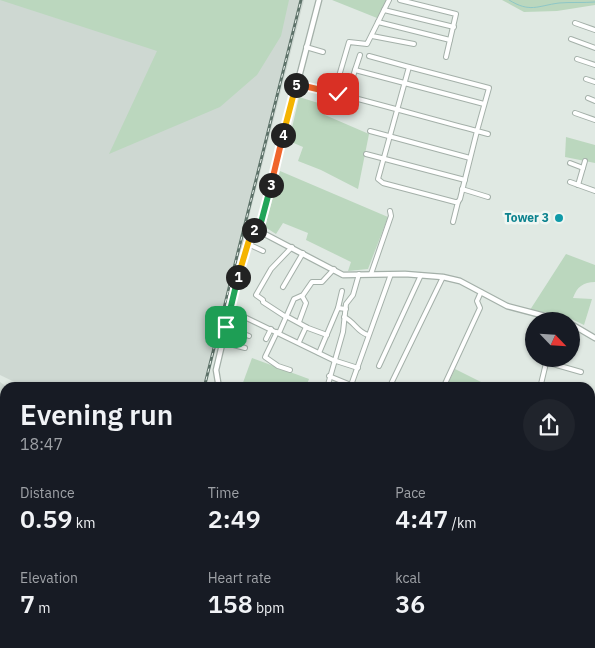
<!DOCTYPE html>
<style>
:root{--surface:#171b24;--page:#20242c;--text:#f1f3f6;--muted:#9ea1a6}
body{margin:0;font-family:"IBM Plex Sans",sans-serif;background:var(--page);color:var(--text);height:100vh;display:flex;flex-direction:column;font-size:19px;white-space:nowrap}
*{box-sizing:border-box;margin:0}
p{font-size:16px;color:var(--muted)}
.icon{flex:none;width:28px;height:28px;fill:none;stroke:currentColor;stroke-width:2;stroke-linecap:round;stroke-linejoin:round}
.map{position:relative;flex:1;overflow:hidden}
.details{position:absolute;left:0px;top:382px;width:595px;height:266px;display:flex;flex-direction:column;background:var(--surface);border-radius:15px 15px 0 0;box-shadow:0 1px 4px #0004}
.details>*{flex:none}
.needle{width:32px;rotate:115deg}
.controls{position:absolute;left:525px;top:312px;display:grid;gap:10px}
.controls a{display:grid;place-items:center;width:55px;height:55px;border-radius:50%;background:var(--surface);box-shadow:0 1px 4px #0004;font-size:25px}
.pin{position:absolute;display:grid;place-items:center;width:42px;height:42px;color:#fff;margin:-21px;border-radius:10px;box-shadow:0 2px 8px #0006}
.km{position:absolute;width:25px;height:25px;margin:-12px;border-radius:50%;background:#222;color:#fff;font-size:14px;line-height:25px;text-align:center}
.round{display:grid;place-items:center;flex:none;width:52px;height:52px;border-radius:26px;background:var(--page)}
.summary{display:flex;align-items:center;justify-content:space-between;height:85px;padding:0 20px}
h1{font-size:28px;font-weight:600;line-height:38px}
.figures{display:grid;grid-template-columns:repeat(3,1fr);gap:8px;height:85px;padding:5px 20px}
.figures div{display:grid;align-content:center}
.figures b{font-size:25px;font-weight:600}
.figures small{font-size:14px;font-weight:400}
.figures p{font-size:14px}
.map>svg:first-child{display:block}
</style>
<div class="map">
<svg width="595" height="648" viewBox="0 0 595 648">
<rect width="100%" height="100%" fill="#e0e9e3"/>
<g fill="#ced8d2">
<path d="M0,0H304L206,387H25L0,375Z"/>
<path d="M0,382L7,387L5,644H119L116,648H0Z"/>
<path d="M348,644H379L376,648H344Z"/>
</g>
<g fill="#bbd7be">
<path d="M0,0H289L281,36L257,75L220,107L109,154L157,51Z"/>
<path d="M332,0H387L377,18Z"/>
<path d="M502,0H595V5L557,11L524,12Z"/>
<path d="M299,97L328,106L325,115L369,134L358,189L321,170L298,161L303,147L289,141Z"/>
<path d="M566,137L595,145V163L565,157Z"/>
<path d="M280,171L388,217L368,269L348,271L351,262L306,240L308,233L283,223L276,234L265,227Z"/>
<path d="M566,254L595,265V282C583,282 577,287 573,298L592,299L584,325L563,315L530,310Z"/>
<path d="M252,358L309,379L306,387L241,388Z"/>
<path d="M455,369L483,383L481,387H446Z"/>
<path d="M34,644H102L100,648H28Z"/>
<path d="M481,644H528L527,648Z"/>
</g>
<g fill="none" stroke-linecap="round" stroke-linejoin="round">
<path stroke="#8ec7c7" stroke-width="1" d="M509,0C530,13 537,6 559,3C571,2 583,3 595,2"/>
<defs>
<g id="minor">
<path d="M400,0L456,14L446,57"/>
<path d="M384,10L454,27"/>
<path d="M378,22L450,40"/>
<path d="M575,23L595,30"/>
<path d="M372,36L414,44"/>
<path d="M571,39L595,48"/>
<path d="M306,47L323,52"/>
<path d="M369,56L409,67"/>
<path d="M577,59L595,65"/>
<path d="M355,70L360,55"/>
<path d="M586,79L595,82"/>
<path d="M296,83C357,98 417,115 477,131L460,199L458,202H455L383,183L378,179L409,67L489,88L477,131L488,134"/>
<path d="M334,93L349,42L367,44L389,0"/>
<path d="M347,96L355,70L484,104"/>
<path d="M588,98L595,101"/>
<path d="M575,113L595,120"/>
<path d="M370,131L470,158"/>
<path d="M366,154L465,180"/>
<path d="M570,163L583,168"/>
<path d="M570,182L595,191"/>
<path d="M578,185L585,161"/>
<path d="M462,189L488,197"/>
<path d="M453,222L458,202"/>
<path d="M246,243L263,251"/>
<path d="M371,274L391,216L390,211"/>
<path d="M283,287L303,253"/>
<path d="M338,308L342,291"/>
<path d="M230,310L333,360L358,368"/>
<path d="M286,316L308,328L327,335"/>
<path d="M286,317L263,302V300L256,295L271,269L292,247"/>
<path d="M344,317C355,322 357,332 368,335"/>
<path d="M299,322L306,303L302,296"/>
<path d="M226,327L249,336"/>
<path d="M277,332L265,357L278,366L290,370"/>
<path d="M279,333L294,299L303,295L312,282H322L334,269"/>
<path d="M266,339L271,329"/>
<path d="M222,342L245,348"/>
<path d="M299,342L306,327"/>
<path d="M319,353L338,308L346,309"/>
<path d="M547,359L541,384L550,388"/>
<path d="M546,362L581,372"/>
<path d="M379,366L421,275"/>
<path d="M329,376L351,385"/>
<path d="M327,388L343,332L346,304L353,295L359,274"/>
<path d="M350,388L391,274"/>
<path d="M389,388L443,277"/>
<path d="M443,388L480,308L477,301L481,292"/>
<path d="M590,447L595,448"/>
<path d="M590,479L595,481"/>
<path d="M590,497L595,498"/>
<path d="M590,517L595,518"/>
<path d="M590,567H593"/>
<path d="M302,644L311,648"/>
<path d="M545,644L556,648"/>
<path d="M133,648L135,644"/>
<path d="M173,648L176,644"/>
</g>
<g id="tertiary">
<path d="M259,231L319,0"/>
<path d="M571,324L595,338"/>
<path d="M219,388L216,370L246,243L252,230L259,231L343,275L405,274L443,277L460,281L507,306L564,321"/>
<path d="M126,648L128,644"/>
</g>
</defs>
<use href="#minor" stroke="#a4b0a9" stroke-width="6"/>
<use href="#tertiary" stroke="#a4b0a9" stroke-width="7"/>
<use href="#minor" stroke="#fff" stroke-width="4"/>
<use href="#tertiary" stroke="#fff" stroke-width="4.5"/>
<defs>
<g id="rail">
<path d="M204,388L301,0"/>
<path d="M0,511L5,516"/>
<path d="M59,644V648"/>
<path d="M110,648L112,644"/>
</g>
</defs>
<use href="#rail" stroke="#5d7269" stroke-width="3"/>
<use href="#rail" stroke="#eff6f2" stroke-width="1" stroke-dasharray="4" stroke-linecap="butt"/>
</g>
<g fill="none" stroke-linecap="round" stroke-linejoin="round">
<defs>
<path id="split-1" d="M226,327L238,277"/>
<path id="split-2" d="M238,277L252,230H254"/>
<path id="split-3" d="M254,230H259L271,185"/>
<path id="split-4" d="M271,185L283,135"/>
<path id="split-5" d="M283,135L296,85"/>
<path id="split-6" d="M296,85V84L338,94"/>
</defs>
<use href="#split-1" stroke="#fff" stroke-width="10"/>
<use href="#split-2" stroke="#fff" stroke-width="10"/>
<use href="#split-3" stroke="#fff" stroke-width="10"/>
<use href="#split-4" stroke="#fff" stroke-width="10"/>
<use href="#split-5" stroke="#fff" stroke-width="10"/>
<use href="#split-6" stroke="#fff" stroke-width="10"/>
<use href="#split-1" stroke="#22a559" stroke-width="6"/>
<use href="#split-2" stroke="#f5b400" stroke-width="6"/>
<use href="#split-3" stroke="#22a559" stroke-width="6"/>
<use href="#split-4" stroke="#f0652b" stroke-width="6"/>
<use href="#split-5" stroke="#f5b400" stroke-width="6"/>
<use href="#split-6" stroke="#f0652b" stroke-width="6"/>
</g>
<circle fill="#0f9aa8" stroke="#eff6f2" stroke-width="2" cx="559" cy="218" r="5"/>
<g text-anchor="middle" stroke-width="5" stroke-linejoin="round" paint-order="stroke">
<g font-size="12" font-weight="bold" fill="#0d838f" stroke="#eff6f2" text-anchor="end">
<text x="549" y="222">Tower 3</text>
</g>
</g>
</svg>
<div class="controls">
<a><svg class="needle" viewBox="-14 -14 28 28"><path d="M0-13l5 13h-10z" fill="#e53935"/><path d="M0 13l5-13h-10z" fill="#9ea1a6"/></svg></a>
</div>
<div class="pin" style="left:226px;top:327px;background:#1e9e55"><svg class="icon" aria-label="arrive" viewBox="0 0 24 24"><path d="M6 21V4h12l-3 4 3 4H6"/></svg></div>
<div class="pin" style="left:338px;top:94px;background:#d93025"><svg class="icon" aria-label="check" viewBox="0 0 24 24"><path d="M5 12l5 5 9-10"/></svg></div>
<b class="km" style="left:238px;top:277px">1</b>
<b class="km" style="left:254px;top:230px">2</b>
<b class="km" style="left:271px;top:185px">3</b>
<b class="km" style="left:283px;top:135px">4</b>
<b class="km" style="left:296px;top:85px">5</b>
<section class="details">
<div class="summary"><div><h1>Evening run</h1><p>18:47</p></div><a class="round"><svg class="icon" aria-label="share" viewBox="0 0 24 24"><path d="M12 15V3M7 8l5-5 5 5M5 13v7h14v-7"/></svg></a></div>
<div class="figures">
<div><p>Distance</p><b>0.59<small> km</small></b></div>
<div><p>Time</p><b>2:49</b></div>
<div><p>Pace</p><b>4:47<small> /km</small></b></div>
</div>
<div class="figures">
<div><p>Elevation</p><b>7<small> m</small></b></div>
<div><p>Heart rate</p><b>158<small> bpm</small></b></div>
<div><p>kcal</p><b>36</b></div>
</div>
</section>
</div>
